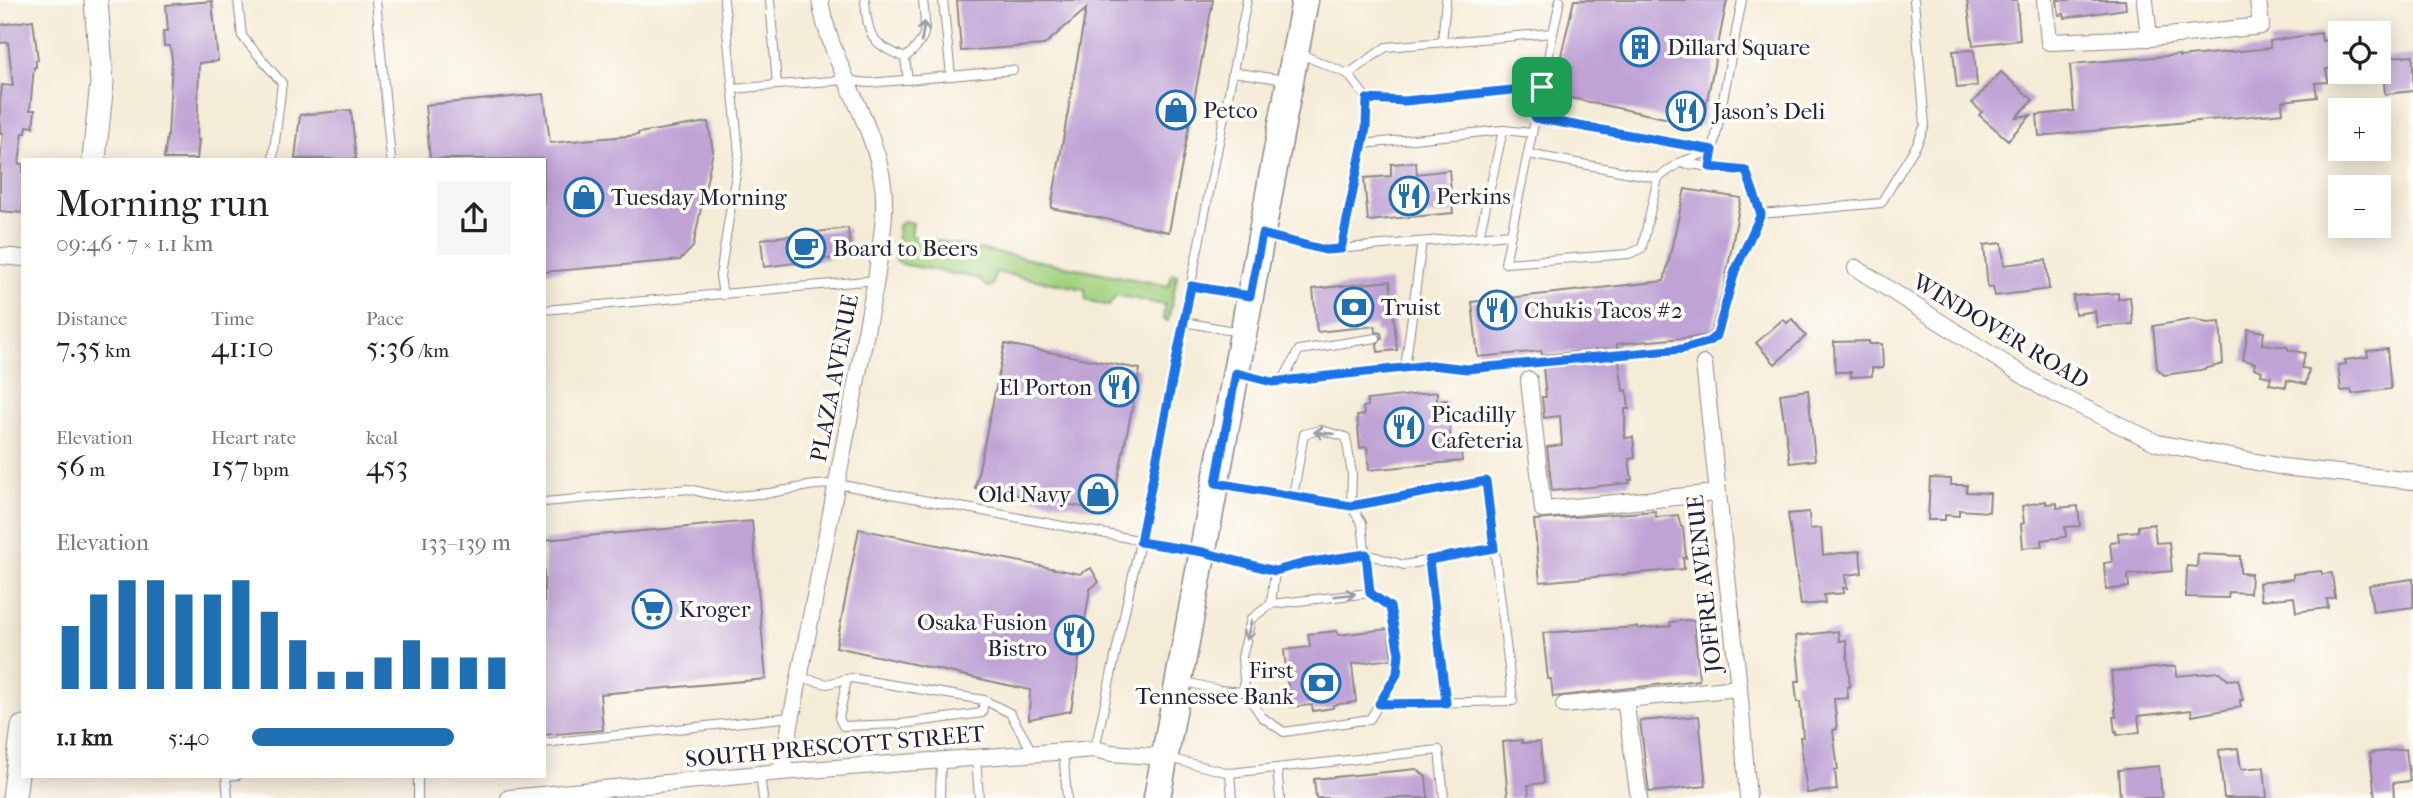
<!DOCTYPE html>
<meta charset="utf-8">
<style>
:root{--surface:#fff;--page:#f6f6f6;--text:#222;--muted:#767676;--accent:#1f6fb2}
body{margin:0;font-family:"IM FELL French Canon",serif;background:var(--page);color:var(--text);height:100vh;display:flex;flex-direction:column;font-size:26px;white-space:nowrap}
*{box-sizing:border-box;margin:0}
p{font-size:23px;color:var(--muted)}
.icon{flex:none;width:38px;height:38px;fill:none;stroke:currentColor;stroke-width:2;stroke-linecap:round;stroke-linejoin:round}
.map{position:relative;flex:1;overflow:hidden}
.details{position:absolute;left:21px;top:158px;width:525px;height:620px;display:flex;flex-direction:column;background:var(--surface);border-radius:0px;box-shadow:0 4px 18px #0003}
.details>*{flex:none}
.controls{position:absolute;left:2328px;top:21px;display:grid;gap:14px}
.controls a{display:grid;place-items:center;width:63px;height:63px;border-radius:0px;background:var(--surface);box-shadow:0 4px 18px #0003;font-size:35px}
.pin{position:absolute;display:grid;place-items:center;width:60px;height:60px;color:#fff;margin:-30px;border-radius:14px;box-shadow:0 4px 10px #0006}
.round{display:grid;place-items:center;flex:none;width:74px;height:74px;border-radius:0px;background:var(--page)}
.summary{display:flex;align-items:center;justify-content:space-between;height:119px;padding:0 35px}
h1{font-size:38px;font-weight:600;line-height:52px}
.figures{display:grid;grid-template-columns:repeat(3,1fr);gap:10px;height:119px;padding:7px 35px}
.figures div{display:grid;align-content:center}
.figures b{font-size:30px;font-weight:600}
.figures small{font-size:19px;font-weight:400}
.figures p{font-size:19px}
.chart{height:196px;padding:14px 35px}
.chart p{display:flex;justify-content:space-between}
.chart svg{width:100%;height:126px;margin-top:7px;stroke:var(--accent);stroke-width:6}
ul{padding:0 35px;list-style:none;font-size:23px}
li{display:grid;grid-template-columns:112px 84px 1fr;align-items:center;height:52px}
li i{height:18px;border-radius:9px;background:var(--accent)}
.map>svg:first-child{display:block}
</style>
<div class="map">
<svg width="2413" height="798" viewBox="0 0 2413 798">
<rect width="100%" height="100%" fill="#fdfcf7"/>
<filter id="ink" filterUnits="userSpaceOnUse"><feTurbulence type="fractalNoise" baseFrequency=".0143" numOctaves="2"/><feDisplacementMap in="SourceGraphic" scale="14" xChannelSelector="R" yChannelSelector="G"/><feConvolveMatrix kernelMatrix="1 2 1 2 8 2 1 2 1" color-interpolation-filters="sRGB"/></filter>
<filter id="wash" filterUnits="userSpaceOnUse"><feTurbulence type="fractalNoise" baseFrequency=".00686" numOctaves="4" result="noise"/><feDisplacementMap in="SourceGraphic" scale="28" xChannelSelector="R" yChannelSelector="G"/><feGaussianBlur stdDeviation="1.57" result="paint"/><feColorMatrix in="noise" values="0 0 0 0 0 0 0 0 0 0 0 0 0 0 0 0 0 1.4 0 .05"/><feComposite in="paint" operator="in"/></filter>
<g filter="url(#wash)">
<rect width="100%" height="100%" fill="#f5ecd7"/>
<path fill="#a3d17f" stroke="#627a5d" stroke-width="2" d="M904,221L913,223L911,236L1169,286L1172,274L1177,275L1168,321L1163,319L1165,305L1116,295L1109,306L1086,300L1085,289L995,272L993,285L988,287L977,278L901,264L895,258L898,226Z"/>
<g id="blocks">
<g fill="#bfa3d5">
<path d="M957,0H1213L1169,232L1051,208L1086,9L1044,45L961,51Z"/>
<path d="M1574,0H1727L1702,126L1552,94Z"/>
<path d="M1967,0H2017L2020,40L1973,45Z"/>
<path d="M2057,0H2125L2126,9L2065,18L2064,14L2059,15Z"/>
<path d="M212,1L218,61L199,63L197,140H199L197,159H164L167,136H168L172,60L170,46H164L163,31H168L166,5Z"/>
<path d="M33,20L38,60H36V67H34L30,110H35L33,127L27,126L26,133H23L19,164H23V213L0,211V162L3,133H0V103L2,85L13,86L8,42L0,43V25Z"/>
<path d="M2321,33L2322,41L2338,39L2340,67L2326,69L2328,82L2315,83L2317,97L2282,101L2283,113L2039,136L2037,115L2074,111L2070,65L2082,63L2179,55V57L2270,48V41Z"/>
<path d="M1974,50L1977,86L1957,88L1953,51Z"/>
<path d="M2413,55V91L2385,94L2382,58Z"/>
<path d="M2001,72L2033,100L2016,117L2031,115L2008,140L1979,115L1982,112L1972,103Z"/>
<path d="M544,94L550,143L638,135V133L708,122L713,151L693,247L680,260L544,272V159H430L425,105Z"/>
<path d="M351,110L356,159H295L300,115Z"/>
<path d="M1416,162L1417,174L1449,170L1453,213L1368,221L1364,178L1391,176V164Z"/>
<path d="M1685,189L1741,198L1724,287L1711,331L1705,336L1617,344V348L1542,355L1541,351L1478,357L1472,302L1664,281Z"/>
<path d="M848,228L851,256L764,267L761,239Z"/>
<path d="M2002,243L2004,265L2046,260L2049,289L1995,296L1993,287L1988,288L1984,245Z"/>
<path d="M1390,281L1397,350L1378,352L1377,345L1382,338L1381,333L1376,332L1375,326L1317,332L1313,289Z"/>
<path d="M2118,293V299L2130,297L2133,324L2097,327L2095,311L2075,314L2073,296Z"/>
<path d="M1783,319L1787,323L1792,319L1806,336L1775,364L1756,343Z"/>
<path d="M2194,319L2207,323L2220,322L2223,364L2200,370L2164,375L2157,368L2153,326Z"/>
<path d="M2248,329L2264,332L2262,344L2287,347L2289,350L2305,353L2302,368L2309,369L2306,384L2287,380L2286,387L2269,384L2271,377L2261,375L2262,371L2254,368L2255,363L2243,360Z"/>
<path d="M1869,341V344H1882L1883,368H1872V376L1851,377V372H1835L1834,342Z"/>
<path d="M1005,344L1140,369L1111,512L975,488Z"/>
<path d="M2387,349L2391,389L2352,394L2351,390L2341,391L2338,365L2346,364L2345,360L2368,357L2367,351Z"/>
<path d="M1619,361L1623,391L1627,390L1629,409H1625V438L1633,437L1635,458L1629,459L1632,480H1629L1630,483L1552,491L1547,447L1562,445L1560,416L1544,418L1542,397H1546L1543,368Z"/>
<path d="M1808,390L1815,460L1790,463L1780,394Z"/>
<path d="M1437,392V401L1447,400L1451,439H1460L1462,461L1369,470L1367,447L1360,448L1357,416L1364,415L1363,407L1368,406L1367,400Z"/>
<path d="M1930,478L1951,479V485H1967L1966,492L1990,493L1989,512L1959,510V516L1945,515V520H1928Z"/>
<path d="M2046,501V504L2057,503V508L2078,506L2080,526L2065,527L2066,537L2042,540V546L2023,548L2021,524L2024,523L2022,506Z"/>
<path d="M1655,511L1656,517L1678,515L1681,527H1683L1686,558H1683L1684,569L1540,582L1534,520Z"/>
<path d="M1809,512L1810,529L1821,528L1823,555L1860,551L1862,573L1845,575L1847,588H1843L1844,593L1824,595L1825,603L1801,605L1788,514Z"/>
<path d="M752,521L766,679L600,694L603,730L544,735V540Z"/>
<path d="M2154,524L2156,543L2169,542L2172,571L2128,575L2129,587L2106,590L2104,563L2112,562L2110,542L2119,541L2118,533L2138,531V526Z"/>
<path d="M859,529L1080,574L1091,568L1099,582L1090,589L1071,711L1029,719L1030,690L836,647Z"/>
<path d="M2198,554L2240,556V573L2251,574L2250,593L2229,592L2228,598L2186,597L2187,566L2197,567Z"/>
<path d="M2321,571L2322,574L2332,573L2335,598L2327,599L2328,608L2296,612L2294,597L2261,600L2259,583L2293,579V574Z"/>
<path d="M2413,579V607L2373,612L2369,585Z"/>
<path d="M1688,620L1694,621L1699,680L1553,697L1551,679H1548L1543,633L1638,627L1639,629L1671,626L1670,622Z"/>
<path d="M1388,629L1392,659L1352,664L1356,702L1333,705V708L1313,711L1312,705L1290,707L1284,650L1310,647L1308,634L1337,631L1338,635Z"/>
<path d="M1838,631L1839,641L1846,640L1850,687H1847L1848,698L1834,699L1837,729L1833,730L1838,770H1835L1837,790L1807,793L1800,737H1803L1800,702H1797L1795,681H1800L1796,636Z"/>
<path d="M2176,666L2177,676L2219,672L2228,680L2238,679L2243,700H2240L2241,707L2192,716L2191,710L2138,716L2140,732L2117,735V731L2115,732L2113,717H2116L2111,672Z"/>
<path d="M1699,716L1706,786L1649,792L1640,721Z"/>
<path d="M1522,740V743L1540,742L1544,783L1528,785L1529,798H1508L1503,742Z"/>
<path d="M2238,748L2241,769L2264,767L2267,798H2224L2219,750Z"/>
<path d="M2406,749L2410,781L2393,783L2394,798H2375L2370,753Z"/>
<path d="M2159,766L2162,798H2120L2118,770Z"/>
<path d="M1417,769L1426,777L1428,798H1316L1314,779Z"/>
</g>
</g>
</g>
<g filter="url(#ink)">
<use href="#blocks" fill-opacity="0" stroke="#8c8789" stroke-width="2"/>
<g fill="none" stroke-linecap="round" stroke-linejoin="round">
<defs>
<g id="lane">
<path d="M238,0L242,36L282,83L273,159"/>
<path d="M376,0L391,159"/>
<path d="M770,0L777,85L845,80L869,83L951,76L943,0"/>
<path d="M865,0C868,37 871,43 905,58L908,80"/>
<path d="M1442,42L1446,0"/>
<path d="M1298,53L1348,74L1367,99L1366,128L1341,249"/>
<path d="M905,58C929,38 926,30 923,0"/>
<path d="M1233,72L1285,80"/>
<path d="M1348,74L1386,47L1553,33"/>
<path d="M951,76L1013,70"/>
<path d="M733,89L777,85"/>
<path d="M1367,99L1405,101L1542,87"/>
<path d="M1535,118L1713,150"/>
<path d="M1503,130L1532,133"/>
<path d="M1363,144L1503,130L1479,237"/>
<path d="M1528,154L1658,178L1642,248L1629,254L1505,263L1560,0"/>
<path d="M1679,163L1746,171L1761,214L1881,203L1917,144L1925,125L1914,0"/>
<path d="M1710,167L1742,0"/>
<path d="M1658,178L1679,163L1710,151"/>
<path d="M1265,234L1325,250L1511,234"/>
<path d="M1191,286L1247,296"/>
<path d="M723,295L720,276L739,154L724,0"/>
<path d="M544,310L876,280"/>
<path d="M1184,322L1239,332"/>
<path d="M1405,368L1422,242"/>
<path d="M1239,374L1272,382L1431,365L1467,369L1682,349L1708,342L1717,335L1735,271L1761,214"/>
<path d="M1283,380L1299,350L1376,338"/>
<path d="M1219,484L1351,506L1486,481L1513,701L1379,704"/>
<path d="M544,502L688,489L724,497L770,493L814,485L837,484L1203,552L1275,571L1305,563L1366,554L1404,565L1494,548"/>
<path d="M1429,560L1445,703"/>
<path d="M1275,571L1271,604L1251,619L1242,657L1245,692L1262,717L1284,732L1370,719L1397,674L1399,653L1390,607L1370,593L1362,523L1351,506L1352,474L1346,437L1321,430L1304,434L1293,496"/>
<path d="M1271,604L1370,593"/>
<path d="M799,677L827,684L851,678L984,700L1010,713L1033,753"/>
<path d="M847,679L839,718L843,726L901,724L982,713L984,700"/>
<path d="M1182,681L1219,690L1245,692"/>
<path d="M544,743L791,717"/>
<path d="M1095,749L1140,542L1247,0"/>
<path d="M1063,751L1067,798"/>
<path d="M976,758L979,798"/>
<path d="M1168,758L1230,773L1439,750L1444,798"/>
<path d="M1277,768L1280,798"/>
<path d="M1230,773L1232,798"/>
<path d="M760,774L763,798"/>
<path d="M226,775L228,798"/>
<path d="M227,776L238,775"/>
<path d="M418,798V775"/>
<path d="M940,798L941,760"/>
</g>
<g id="street">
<path d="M2045,0L2049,42L2149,38L2261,26L2258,0"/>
<path d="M2145,0L2149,38"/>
<path d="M0,256L23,258"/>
<path d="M1856,268L2043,388L2157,443L2283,467L2413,481"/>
<path d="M1704,364L1739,688L1748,798"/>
<path d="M1529,380L1543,510L1717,493"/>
<path d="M1625,699L1639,798"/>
<path d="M1564,705L1739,688"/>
<path d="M781,772L876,280C880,247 888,212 882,178C871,116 830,63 820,0"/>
<path d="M509,798L781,772L1095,749L1111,753L1165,757"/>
</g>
<g id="secondary">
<path d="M94,159L102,83L96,0"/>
<path d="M14,798L23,727"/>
</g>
<path id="primary" d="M1157,798L1305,0"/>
</defs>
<use href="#lane" stroke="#8c8789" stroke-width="10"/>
<use href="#street" stroke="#8c8789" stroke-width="18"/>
<use href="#secondary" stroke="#8c8789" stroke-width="25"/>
<use href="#primary" stroke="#8c8789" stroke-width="29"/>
<use href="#lane" stroke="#fff" stroke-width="8"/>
<use href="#street" stroke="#fff" stroke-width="16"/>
<use href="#secondary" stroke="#fff" stroke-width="23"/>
<use href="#primary" stroke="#fff" stroke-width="26"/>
</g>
<defs><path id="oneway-shaft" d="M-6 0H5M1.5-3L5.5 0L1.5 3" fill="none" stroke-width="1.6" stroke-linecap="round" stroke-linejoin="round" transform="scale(1.75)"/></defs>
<g stroke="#9c9ca7">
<use href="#oneway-shaft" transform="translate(923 32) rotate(-80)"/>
<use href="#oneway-shaft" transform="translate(1324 433) rotate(-175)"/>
<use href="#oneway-shaft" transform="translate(1345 595) rotate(-6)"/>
<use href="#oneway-shaft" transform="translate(1249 630) rotate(105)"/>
</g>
</g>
<g fill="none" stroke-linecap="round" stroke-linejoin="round" filter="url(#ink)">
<defs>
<path id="route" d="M1542,87L1535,118L1713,150L1710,167L1746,171L1761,214L1735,271L1717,335L1708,342L1682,349L1467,369L1431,365L1272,382L1236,373L1216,483L1351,506L1486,481L1494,548L1429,560L1446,703L1379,704L1397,674L1399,653L1390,607L1370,593L1366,554L1305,563L1275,571L1203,552L1140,542L1191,286L1250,296L1262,234L1325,250L1341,249L1366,128L1367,99L1405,101Z"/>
</defs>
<use href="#route" stroke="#fff" stroke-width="14"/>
<use href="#route" stroke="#1a73e8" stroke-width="9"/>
</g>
<defs>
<symbol id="building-ring" viewBox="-11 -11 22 22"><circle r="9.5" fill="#fdfcf7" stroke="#1f6fb2" stroke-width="1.5"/><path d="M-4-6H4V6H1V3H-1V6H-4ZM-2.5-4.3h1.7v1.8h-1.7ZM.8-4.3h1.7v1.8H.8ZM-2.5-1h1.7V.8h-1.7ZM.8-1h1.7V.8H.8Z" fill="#1f6fb2"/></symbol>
<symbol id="shop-ring" viewBox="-11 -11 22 22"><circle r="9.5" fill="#fdfcf7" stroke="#1f6fb2" stroke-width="1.5"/><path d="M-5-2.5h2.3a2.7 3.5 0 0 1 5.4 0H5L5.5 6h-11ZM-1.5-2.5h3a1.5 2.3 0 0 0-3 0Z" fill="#1f6fb2"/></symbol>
<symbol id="restaurant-ring" viewBox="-11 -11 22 22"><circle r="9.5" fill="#fdfcf7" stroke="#1f6fb2" stroke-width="1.5"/><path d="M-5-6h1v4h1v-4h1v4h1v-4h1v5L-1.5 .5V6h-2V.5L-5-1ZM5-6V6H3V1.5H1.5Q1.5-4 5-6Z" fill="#1f6fb2"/></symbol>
<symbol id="cafe-ring" viewBox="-11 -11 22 22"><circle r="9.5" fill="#fdfcf7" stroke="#1f6fb2" stroke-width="1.5"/><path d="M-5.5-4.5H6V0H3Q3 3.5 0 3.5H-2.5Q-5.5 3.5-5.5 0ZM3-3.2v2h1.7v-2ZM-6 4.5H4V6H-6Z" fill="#1f6fb2"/></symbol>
<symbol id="bank-ring" viewBox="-11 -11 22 22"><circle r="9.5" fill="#fdfcf7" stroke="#1f6fb2" stroke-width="1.5"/><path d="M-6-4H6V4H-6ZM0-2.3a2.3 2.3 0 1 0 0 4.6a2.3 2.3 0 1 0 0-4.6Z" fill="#1f6fb2"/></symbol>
<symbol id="supermarket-ring" viewBox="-11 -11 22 22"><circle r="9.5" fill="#fdfcf7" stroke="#1f6fb2" stroke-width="1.5"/><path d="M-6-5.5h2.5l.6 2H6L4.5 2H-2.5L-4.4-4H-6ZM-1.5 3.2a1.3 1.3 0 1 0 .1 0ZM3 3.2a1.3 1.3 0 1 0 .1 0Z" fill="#1f6fb2"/></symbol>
</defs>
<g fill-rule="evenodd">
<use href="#building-ring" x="1618" y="25" width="44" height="44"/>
<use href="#shop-ring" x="1154" y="88" width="44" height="44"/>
<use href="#restaurant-ring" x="1664" y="89" width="44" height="44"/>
<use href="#restaurant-ring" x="1387" y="174" width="44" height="44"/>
<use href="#shop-ring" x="562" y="175" width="44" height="44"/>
<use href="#cafe-ring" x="784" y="226" width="44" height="44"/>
<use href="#bank-ring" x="1332" y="285" width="44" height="44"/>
<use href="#restaurant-ring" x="1475" y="288" width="44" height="44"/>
<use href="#restaurant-ring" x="1097" y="365" width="44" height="44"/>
<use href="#restaurant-ring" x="1382" y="405" width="44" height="44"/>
<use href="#shop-ring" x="1076" y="472" width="44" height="44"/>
<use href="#supermarket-ring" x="630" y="587" width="44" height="44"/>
<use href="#restaurant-ring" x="1052" y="613" width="44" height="44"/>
<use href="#bank-ring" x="1299" y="661" width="44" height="44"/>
</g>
<g text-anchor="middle" stroke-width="7" stroke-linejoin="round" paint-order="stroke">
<g font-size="23" fill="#22223b" stroke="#fdfcf7" text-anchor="start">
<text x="1667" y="55">Dillard Square</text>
<text x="1203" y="118">Petco</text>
<text x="1713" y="119">Jason's Deli</text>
<text x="1436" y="204">Perkins</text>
<text x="611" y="205">Tuesday Morning</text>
<text x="833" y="256">Board to Beers</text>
<text x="1381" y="315">Truist</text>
<text x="1524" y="318">Chukis Tacos #2</text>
<text x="1092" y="395" text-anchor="end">El Porton</text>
<text x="1431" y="422">Picadilly<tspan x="1431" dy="26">Cafeteria</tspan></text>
<text x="1071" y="502" text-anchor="end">Old Navy</text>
<text x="679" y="617">Kroger</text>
<text x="1047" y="630" text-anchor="end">Osaka Fusion<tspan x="1047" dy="26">Bistro</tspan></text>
<text x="1294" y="678" text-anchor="end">First<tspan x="1294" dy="26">Tennessee Bank</tspan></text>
</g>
<g font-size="23" fill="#22223b" stroke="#fdfcf7">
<text transform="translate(2001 331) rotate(31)" y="8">WINDOVER ROAD</text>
<text transform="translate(834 378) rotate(-79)" y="8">PLAZA AVENUE</text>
<text transform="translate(1704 584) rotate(-96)" y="8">JOFFRE AVENUE</text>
<text transform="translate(835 746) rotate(-5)" y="8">SOUTH PRESCOTT STREET</text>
</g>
</g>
</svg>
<div class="controls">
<a><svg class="icon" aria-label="locate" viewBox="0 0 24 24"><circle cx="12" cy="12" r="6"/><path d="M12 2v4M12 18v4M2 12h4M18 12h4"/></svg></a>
<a>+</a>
<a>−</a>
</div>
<div class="pin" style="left:1542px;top:87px;background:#1e9e55"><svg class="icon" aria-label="arrive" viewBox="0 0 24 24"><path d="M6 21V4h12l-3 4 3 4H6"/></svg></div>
<section class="details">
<div class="summary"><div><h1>Morning run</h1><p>09:46 · 7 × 1.1 km</p></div><a class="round"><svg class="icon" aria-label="share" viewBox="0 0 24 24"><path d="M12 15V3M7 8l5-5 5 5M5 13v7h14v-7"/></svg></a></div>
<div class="figures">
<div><p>Distance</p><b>7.35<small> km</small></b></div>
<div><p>Time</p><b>41:10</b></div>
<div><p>Pace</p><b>5:36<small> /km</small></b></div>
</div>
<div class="figures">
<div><p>Elevation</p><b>56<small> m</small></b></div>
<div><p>Heart rate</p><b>157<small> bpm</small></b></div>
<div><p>kcal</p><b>453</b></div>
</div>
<div class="chart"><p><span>Elevation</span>133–139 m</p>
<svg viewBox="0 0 160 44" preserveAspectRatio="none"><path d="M5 44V22M15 44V11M25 44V6M35 44V6M45 44V11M55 44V11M65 44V6M75 44V17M85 44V27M95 44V38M105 44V38M115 44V33M125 44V27M135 44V33M145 44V33M155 44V33"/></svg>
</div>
<ul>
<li><b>1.1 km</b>5:40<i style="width:78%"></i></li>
</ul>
</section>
</div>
